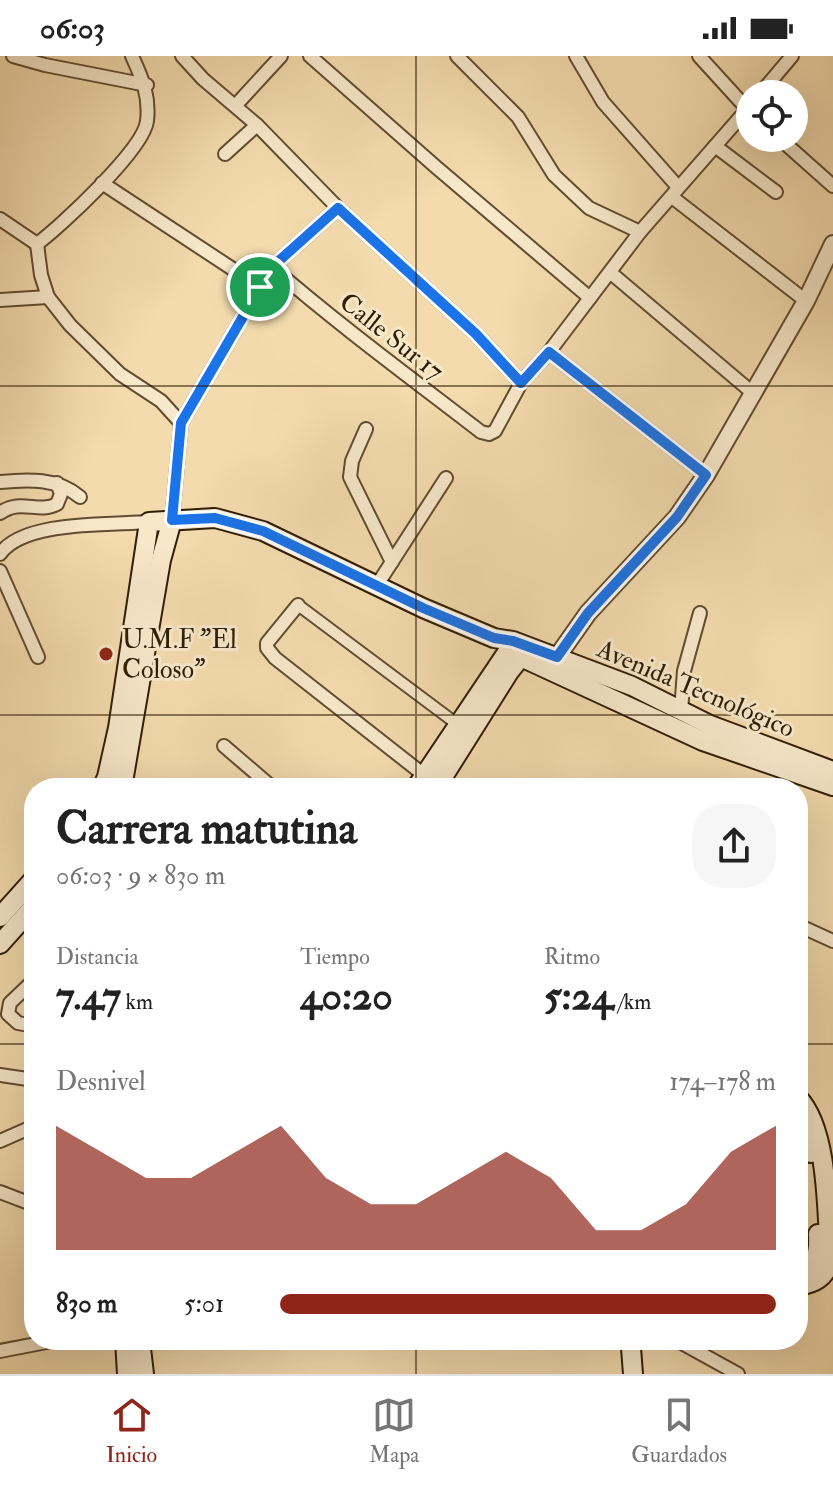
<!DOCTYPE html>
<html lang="es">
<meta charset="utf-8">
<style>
:root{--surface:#fff;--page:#f6f6f6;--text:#222;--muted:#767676;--line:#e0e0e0;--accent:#8f2418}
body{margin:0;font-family:"IM FELL Double Pica",serif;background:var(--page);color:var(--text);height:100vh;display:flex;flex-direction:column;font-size:30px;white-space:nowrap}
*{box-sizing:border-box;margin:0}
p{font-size:26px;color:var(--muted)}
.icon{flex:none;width:44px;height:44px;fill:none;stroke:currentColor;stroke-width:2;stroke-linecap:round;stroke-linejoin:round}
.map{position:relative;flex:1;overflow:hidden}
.details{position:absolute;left:24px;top:722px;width:784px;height:572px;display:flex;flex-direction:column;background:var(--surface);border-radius:32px;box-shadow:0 8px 32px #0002}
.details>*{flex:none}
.buttons{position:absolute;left:736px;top:24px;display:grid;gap:16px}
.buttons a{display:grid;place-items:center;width:72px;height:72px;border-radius:50%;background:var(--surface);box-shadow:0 8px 32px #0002;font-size:40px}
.pin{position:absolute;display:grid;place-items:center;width:68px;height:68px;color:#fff;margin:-34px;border:4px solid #fff;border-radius:50%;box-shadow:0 2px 8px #0007}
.round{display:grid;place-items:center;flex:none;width:84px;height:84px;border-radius:32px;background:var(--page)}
.overview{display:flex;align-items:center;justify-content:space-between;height:136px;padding:0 32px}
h1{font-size:44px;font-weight:800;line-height:60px}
.stats{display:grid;grid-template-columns:repeat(3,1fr);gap:12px;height:136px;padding:8px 32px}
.stats div{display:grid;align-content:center}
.stats b{font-size:40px;font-weight:800}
.stats small{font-size:22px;font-weight:400}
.stats p{font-size:22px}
.chart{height:224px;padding:16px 32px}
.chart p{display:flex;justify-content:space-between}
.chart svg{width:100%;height:144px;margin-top:8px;fill:var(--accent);opacity:.7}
ul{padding:0 32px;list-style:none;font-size:26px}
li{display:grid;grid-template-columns:128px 96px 1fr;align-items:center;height:60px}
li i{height:20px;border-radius:10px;background:var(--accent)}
.status{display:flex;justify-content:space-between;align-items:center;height:56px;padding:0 40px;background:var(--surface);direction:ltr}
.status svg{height:22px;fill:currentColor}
.tab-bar{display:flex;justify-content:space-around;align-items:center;height:112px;border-top:2px solid var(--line);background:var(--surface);font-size:22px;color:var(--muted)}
.tab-bar a{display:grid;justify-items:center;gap:4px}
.tab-bar .on{color:var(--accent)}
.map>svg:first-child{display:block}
</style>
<div class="status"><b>06:03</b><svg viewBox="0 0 49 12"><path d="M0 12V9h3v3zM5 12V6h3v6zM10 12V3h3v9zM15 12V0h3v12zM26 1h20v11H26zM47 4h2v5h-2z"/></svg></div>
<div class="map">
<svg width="833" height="1318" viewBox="0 0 833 1318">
<rect width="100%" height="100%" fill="#f3dbae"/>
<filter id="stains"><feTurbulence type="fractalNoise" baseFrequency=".0025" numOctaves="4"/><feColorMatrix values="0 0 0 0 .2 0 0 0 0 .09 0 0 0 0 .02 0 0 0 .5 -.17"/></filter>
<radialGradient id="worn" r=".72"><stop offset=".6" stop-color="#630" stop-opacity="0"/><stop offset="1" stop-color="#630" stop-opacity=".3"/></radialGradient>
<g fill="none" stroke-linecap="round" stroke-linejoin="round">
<defs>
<path id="pedestrian" d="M298,549L457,668"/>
<g id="minor">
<path d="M13,0L45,9L147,29"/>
<path d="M182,0L203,23L257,69L338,152L476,278L521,327"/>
<path d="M310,0L436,111L590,242"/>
<path d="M457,0L518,61L554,119L589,152L640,176"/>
<path d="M576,0L603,46L678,131"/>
<path d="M699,0L750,56"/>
<path d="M760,38L792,0"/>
<path d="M236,49L281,0"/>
<path d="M779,82L833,130"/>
<path d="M715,90L776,136"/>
<path d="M225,98L257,69"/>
<path d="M102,127L260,231"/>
<path d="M672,141L806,245"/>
<path d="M0,163L37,188"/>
<path d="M37,188L41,219L48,241L70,269L120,318L161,345L181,367"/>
<path d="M37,188C61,170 144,93 147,65C150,40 142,22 132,0"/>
<path d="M272,211C339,269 411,322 481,376L489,378L495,375L521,327L549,296L640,176L750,50"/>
<path d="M611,217L754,338"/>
<path d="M0,244L48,241"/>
<path d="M549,296L706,419"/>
<path d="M366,373L352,405L350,421L392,506"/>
<path d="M0,426C28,423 58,422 80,441"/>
<path d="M0,457C21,442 38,458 57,448L61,438L57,427"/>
<path d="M172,464L181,367L272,211L338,152"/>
<path d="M0,498C23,464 112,469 149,466"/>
<path d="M0,515L38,601"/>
<path d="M377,529L446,422"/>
<path d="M298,549L267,587V592L275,602L424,719"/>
<path d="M681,655L684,615L700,557"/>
<path d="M224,690L273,732"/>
<path d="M798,869L833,885"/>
<path d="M34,924L10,947L8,958L18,967L34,970"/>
<path d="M0,1019L34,1024"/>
<path d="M0,1085L34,1070"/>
<path d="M0,1136L34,1149"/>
<path d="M680,1286L738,1318"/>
<path d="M0,1295L57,1284"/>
</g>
<path id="tertiary" d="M557,601L588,557L677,461L706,419L806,245L833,188"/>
<g id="secondary">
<path d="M508,595L703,685L833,730"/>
<path d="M102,732L107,721L118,672L149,466L215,462L263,475L423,552L494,582L513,585L632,630L710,669L833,715"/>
<path d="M122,732L161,504L172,464"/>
<path d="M416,732L508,595"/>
<path d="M436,732L509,616L521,601"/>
<path d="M0,861L34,823"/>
<path d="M0,888L34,850"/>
<path d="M798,1042C829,1074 827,1160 830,1205C825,1222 815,1227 798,1230"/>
<path d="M798,1065L811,1097"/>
<path d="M798,1217C817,1212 819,1195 818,1178"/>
<path d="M125,1284L127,1318"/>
<path d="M140,1284L144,1318"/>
<path d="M633,1318L631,1292L634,1284"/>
</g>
</defs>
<use href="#pedestrian" stroke="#614c30" stroke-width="14"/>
<use href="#minor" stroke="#614c30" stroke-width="16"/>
<use href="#tertiary" stroke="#614c30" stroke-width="20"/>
<use href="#secondary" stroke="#301d06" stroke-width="22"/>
<use href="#pedestrian" stroke="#f7e8ca" stroke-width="10"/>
<use href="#minor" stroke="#f7e8ca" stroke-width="12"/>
<use href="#tertiary" stroke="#f7e8ca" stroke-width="16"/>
<use href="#secondary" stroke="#f7e8ca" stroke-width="18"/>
</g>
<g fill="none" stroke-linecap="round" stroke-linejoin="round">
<defs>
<path id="route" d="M338,152L476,278L521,327L549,296L706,419L677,461L588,557L557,601L513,585L494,582L423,552L263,475L215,462L172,464L181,367L272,211Z"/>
</defs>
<use href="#route" stroke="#fff" stroke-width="16"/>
<use href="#route" stroke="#1a73e8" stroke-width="10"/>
</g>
<path fill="none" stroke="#301d06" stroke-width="2" stroke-opacity="0.55" d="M416,0V732M0,330H833M0,659H833M0,988H34M798,988H833M416,1284V1318"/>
<circle fill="#8f2418" stroke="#f7e8ca" stroke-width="3" cx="106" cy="598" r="8"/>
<g text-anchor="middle" stroke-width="6" stroke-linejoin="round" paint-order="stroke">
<g font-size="26" fill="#301d06" stroke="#f7e8ca">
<text transform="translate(392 280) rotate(38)" y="9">Calle Sur 17</text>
<text transform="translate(696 632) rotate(23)" y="9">Avenida Tecnológico</text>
</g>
<g font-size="26" fill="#301d06" stroke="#f7e8ca" text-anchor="start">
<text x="122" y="592">U.M.F "El<tspan x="122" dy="30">Coloso"</tspan></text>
</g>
</g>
<rect width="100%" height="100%" filter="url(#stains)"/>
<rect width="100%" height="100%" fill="url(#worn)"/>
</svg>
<div class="buttons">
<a><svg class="icon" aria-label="locate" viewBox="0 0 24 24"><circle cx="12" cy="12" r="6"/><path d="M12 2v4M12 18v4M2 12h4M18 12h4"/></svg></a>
</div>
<div class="pin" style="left:260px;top:231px;background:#1e9e55"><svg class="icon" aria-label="arrive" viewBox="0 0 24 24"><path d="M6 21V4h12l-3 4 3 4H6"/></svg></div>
<section class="details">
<div class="overview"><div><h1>Carrera matutina</h1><p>06:03 · 9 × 830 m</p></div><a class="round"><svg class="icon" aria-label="share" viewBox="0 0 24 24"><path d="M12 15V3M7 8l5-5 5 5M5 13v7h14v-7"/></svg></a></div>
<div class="stats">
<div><p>Distancia</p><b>7.47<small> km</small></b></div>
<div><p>Tiempo</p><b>40:20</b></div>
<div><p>Ritmo</p><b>5:24<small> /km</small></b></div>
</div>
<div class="chart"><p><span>Desnivel</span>174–178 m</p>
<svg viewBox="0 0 160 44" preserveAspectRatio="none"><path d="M0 44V6L10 14L20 22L30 22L40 14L50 6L60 22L70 30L80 30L90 22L100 14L110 22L120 38L130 38L140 30L150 14L160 6V44z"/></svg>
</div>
<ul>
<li><b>830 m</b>5:01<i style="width:100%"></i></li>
</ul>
</section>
</div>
<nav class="tab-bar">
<a class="on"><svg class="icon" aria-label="home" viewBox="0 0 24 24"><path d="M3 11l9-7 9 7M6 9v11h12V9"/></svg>Inicio</a>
<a><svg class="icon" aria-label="map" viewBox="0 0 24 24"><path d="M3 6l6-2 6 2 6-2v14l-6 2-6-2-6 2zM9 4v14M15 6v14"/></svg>Mapa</a>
<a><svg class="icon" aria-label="saved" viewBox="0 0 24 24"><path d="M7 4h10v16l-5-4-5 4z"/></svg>Guardados</a>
</nav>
